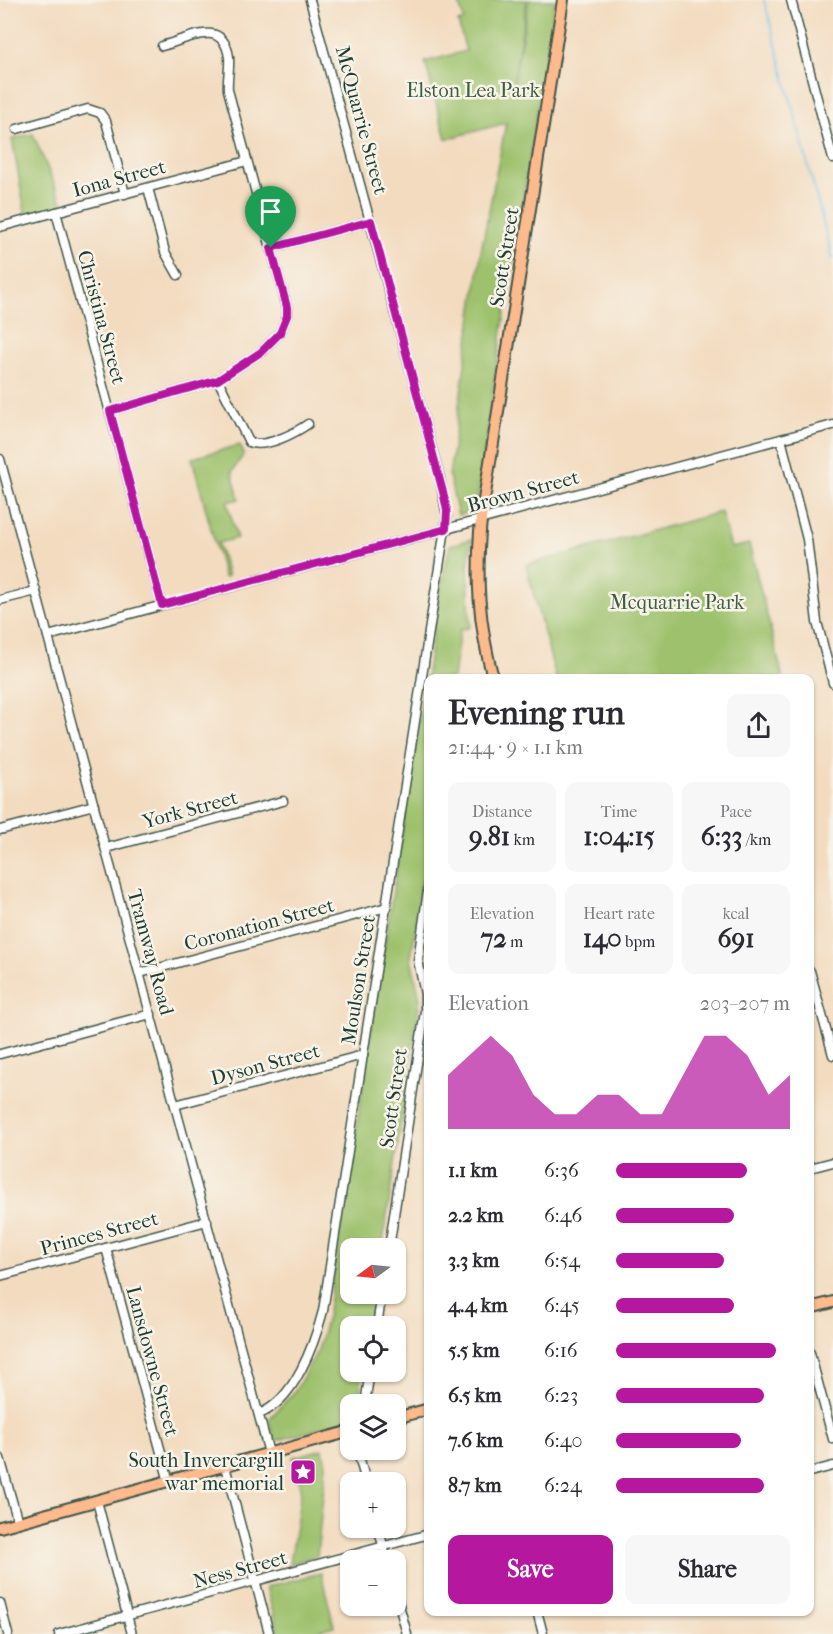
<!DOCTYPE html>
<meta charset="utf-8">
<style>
:root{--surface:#fff;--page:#f7f7f7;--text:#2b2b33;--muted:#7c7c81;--accent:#b5179e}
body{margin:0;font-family:"IM FELL French Canon",serif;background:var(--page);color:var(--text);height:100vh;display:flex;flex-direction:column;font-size:22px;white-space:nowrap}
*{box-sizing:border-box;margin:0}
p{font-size:20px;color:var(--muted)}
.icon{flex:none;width:33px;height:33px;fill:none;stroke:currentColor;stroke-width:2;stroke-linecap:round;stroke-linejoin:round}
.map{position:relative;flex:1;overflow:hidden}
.details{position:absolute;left:424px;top:674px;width:390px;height:942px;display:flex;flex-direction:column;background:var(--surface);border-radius:12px;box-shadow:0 2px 4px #0004}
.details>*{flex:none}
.needle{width:39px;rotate:255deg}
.tools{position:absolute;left:340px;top:1238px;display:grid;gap:12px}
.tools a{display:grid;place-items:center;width:66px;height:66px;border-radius:12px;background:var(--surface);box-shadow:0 2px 4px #0004;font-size:30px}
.pin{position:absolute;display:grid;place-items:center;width:51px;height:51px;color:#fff;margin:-62px -26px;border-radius:50% 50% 50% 0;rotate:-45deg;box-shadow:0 0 6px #0007}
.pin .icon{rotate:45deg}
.round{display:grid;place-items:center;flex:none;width:63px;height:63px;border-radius:12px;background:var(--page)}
.headline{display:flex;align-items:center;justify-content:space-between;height:102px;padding:0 24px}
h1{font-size:33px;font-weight:800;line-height:45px}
.figures{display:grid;grid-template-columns:repeat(3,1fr);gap:9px;height:102px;padding:6px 24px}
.figures div{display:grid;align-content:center;border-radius:12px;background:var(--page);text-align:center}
.figures b{font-size:26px;font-weight:800}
.figures small{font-size:16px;font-weight:400}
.figures p{font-size:16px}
.chart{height:168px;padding:12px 24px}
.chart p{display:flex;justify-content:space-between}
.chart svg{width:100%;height:108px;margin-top:6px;fill:var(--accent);opacity:.7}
.action{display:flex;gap:12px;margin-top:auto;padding:12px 24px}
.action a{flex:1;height:69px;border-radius:12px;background:var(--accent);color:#fff;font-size:24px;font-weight:800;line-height:69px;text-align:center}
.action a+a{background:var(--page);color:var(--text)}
ul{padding:0 24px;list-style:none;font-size:20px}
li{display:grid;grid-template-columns:96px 72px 1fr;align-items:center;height:45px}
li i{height:15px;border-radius:8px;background:var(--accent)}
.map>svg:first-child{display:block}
</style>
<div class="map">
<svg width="833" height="1634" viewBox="0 0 833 1634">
<rect width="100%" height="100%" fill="#f7f3e8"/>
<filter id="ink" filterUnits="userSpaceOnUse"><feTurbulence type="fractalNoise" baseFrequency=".0167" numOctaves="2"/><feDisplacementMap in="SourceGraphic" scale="12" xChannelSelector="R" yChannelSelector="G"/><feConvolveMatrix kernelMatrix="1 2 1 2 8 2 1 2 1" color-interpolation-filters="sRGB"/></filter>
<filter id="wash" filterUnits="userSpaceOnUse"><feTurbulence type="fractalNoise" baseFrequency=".008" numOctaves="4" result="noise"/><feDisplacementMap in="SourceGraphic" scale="24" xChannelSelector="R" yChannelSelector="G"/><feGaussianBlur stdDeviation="1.35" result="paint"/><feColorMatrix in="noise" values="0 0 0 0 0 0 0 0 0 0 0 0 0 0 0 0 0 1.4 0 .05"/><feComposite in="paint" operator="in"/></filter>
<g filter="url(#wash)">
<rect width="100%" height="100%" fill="#f3dbbf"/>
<g fill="#9dc16c" stroke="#5e7f50" stroke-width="1.5">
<path d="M458,0H527L513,85L529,0H555L496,369L476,511L458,515L449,476L482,246L506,123L446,139L425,62L466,51L458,22L464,20Z"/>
<path d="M33,134L64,207L26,217L12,139Z"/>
<path d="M240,445L244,454L232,472L239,499L227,502L237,538L218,543L228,576L224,577L192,458Z"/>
<path d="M721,512L731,548L749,544L783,678H556L526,565Z"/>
<path d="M472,539L468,566L470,627L460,630L453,678H429V844L411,958L420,999L382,1248H351V1293H375L370,1326H351V1371H363L358,1404H351V1420L275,1441L269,1419L295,1391L318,1350L327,1317L438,601L450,545Z"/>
<path d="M429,1263V1319L421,1287Z"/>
<path d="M323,1449L326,1465L317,1556L290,1564L301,1492L293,1457Z"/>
<path d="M321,1573L334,1626L307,1634H279L266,1587Z"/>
</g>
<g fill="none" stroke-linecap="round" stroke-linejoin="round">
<path stroke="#71bceb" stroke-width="2" d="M764,0L833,259"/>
</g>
</g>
<g filter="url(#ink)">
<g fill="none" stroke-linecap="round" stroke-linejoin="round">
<defs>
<g id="minor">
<path d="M791,0L833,159"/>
<path d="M17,129L88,109L100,113L106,121L125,194"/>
<path d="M148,188L165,252L178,275"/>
<path d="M56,212L162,605"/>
<path d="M0,227L247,161"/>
<path d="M271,248L371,221"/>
<path d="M218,380L249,442C265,449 295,433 308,424"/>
<path d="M110,411L218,380L261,352L280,333L287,316V307L228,90C227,79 230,69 229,57C223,17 188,39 162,46"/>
<path d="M781,439L807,539L817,622L833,683"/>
<path d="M0,459L269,1453"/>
<path d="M0,600L36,591"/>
<path d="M48,636L833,425"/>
<path d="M0,830L94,805"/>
<path d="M106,848L283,801"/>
<path d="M810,971L833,1055"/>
<path d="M140,973L387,907"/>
<path d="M0,1054L151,1014"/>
<path d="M175,1105L363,1055"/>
<path d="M810,1168L833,1162"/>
<path d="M106,1248L169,1482"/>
<path d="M389,1248L425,1011V994L418,960L429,883"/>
<path d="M0,1276L207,1221"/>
<path d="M377,1326L382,1293"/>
<path d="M810,1353L833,1439"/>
<path d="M365,1404L370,1371"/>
<path d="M259,1414C294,1401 314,1345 323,1311L447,516L440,479L310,0"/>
<path d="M357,1449L366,1482"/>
<path d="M0,1458L18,1522"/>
<path d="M225,1466L269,1633"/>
<path d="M810,1472L833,1466"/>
<path d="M97,1501L132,1634"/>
<path d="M378,1527L387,1560"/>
<path d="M396,1594L407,1634"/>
<path d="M0,1603L8,1634"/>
<path d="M537,1611L543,1634"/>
<path d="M59,1634L429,1534"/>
</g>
<g id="major">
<path d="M493,678C478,622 476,576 481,519L563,0"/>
<path d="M810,1308L833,1302"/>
<path d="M396,1418L429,1409"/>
<path d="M0,1527L351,1431"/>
</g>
</defs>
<use href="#minor" stroke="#3f5549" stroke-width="11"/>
<use href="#major" stroke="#3f5549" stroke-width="14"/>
<use href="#minor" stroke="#fff" stroke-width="8"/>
<use href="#major" stroke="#fcba8d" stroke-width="10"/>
</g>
</g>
<g fill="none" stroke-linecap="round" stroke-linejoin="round" filter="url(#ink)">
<defs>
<path id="route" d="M371,221L443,492L447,510L446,529L162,605L110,411L218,380L261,352L280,333L287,316V307L271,248Z"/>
</defs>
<use href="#route" stroke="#fff" stroke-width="12"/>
<use href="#route" stroke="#b5179e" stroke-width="8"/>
</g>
<defs>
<symbol id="sight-square" viewBox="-11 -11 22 22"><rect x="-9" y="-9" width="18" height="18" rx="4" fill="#b5179e" stroke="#f7f3e8"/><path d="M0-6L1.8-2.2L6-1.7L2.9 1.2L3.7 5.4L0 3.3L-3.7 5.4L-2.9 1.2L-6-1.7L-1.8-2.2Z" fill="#fff"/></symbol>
</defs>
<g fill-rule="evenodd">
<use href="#sight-square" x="288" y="1457" width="30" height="30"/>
</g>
<g text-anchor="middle" stroke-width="5" stroke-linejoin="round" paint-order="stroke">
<g font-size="20" fill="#3e5e42" stroke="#f7f3e8">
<text x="473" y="97">Elston Lea Park</text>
<text x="677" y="609">Mcquarrie Park</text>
</g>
<g font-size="20" fill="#1f3d34" stroke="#f7f3e8">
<text transform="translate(362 120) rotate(75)" y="7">McQuarrie Street</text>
<text transform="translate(119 178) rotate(-15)" y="7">Iona Street</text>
<text transform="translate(504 257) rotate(-81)" y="7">Scott Street</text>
<text transform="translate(102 317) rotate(75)" y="7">Christina Street</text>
<text transform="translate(523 491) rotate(-15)" y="7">Brown Street</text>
<text transform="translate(190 809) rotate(-15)" y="7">York Street</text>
<text transform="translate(259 924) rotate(-15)" y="7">Coronation Street</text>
<text transform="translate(151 952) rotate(75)" y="7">Tramway Road</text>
<text transform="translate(358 980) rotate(-81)" y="7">Moulson Street</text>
<text transform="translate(265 1064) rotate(-15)" y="7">Dyson Street</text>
<text transform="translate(393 1098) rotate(-82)" y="7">Scott Street</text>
<text transform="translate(99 1233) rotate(-15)" y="7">Princes Street</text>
<text transform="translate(153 1361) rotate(75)" y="7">Lansdowne Street</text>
<text transform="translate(240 1569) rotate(-15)" y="7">Ness Street</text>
</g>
<g font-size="20" fill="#1f3d34" stroke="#f7f3e8" text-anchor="end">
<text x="284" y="1467">South Invercargill<tspan x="284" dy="23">war memorial</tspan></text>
</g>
</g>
</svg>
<div class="tools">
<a><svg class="needle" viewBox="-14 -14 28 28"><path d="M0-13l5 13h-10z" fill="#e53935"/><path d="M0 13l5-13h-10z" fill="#7c7c81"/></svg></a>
<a><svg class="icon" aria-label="locate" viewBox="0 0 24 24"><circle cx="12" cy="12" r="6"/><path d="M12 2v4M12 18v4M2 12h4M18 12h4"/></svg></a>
<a><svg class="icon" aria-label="layers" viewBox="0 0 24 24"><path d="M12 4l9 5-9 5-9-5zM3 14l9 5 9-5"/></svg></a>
<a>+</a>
<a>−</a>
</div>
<div class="pin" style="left:271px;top:248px;background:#1e9e55"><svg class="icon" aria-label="arrive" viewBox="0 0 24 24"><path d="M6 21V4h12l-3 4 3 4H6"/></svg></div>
<section class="details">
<div class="headline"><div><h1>Evening run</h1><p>21:44 · 9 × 1.1 km</p></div><a class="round"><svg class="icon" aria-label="share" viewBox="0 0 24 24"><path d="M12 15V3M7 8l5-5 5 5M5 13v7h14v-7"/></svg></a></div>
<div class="figures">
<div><p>Distance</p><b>9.81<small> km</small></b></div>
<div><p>Time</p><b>1:04:15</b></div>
<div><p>Pace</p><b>6:33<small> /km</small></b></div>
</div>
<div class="figures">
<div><p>Elevation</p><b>72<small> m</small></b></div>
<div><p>Heart rate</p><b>140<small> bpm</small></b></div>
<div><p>kcal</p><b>691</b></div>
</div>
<div class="chart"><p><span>Elevation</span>203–207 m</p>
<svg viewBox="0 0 160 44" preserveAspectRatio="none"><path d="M0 44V22L10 14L20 6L30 14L40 30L50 38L60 38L70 30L80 30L90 38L100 38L110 22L120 6L130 6L140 14L150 30L160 22V44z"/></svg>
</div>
<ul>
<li><b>1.1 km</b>6:36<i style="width:75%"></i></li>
<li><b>2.2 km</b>6:46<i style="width:68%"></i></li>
<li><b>3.3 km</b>6:54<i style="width:62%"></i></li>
<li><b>4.4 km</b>6:45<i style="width:68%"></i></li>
<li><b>5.5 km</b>6:16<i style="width:92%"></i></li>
<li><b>6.5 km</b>6:23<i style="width:85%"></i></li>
<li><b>7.6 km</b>6:40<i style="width:72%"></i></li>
<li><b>8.7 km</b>6:24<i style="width:85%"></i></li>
</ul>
<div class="action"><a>Save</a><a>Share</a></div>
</section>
</div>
